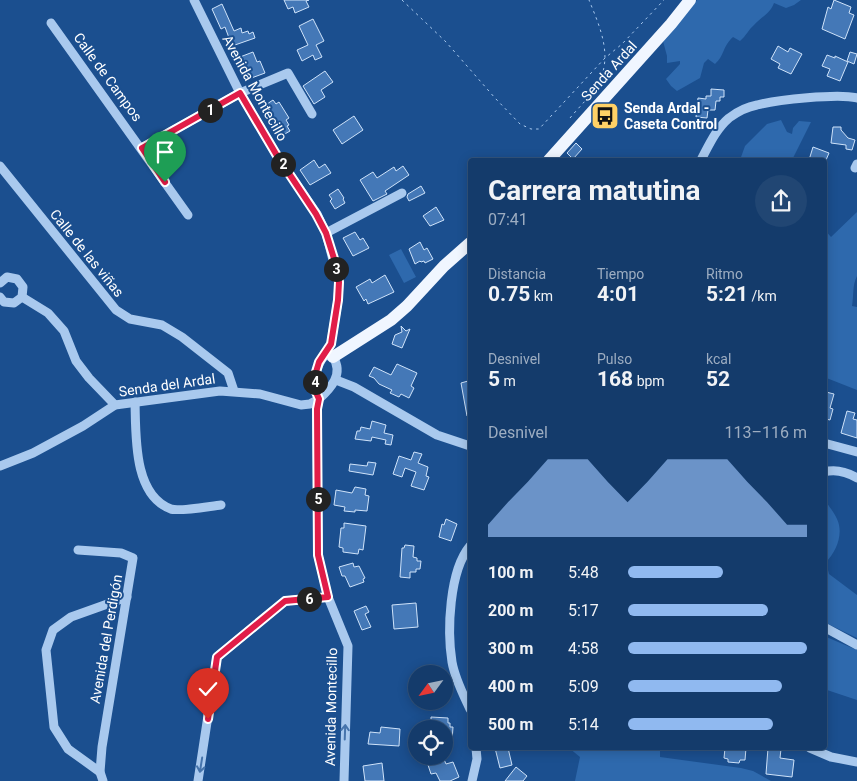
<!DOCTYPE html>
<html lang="es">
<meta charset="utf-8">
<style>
:root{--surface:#143b6b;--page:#214673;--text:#f1f3f6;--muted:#9dadc1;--line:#33557e;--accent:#90b9f0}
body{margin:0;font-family:Roboto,sans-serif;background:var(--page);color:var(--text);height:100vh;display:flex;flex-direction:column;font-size:19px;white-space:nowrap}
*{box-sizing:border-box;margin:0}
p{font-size:16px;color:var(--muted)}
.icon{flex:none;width:28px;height:28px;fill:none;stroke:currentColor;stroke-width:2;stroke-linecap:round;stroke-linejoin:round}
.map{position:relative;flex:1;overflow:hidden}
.side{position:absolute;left:468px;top:158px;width:359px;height:592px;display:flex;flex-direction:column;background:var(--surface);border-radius:5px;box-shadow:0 2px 12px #0003,0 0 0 1px var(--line)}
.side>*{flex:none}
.needle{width:32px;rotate:237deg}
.tools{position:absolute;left:408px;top:665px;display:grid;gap:10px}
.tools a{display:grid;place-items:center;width:45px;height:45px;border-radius:50%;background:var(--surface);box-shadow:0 2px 12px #0003,0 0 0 1px var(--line);font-size:25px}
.pin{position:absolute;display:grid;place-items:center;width:42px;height:42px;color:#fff;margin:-51px -21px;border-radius:50% 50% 50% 0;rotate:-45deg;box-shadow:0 0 5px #0007}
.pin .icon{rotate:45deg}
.km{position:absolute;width:25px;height:25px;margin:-12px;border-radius:50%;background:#222;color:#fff;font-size:14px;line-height:25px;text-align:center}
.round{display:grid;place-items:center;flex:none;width:52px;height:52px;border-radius:26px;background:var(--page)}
.summary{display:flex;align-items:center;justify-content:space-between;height:85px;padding:0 20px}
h1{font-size:28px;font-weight:700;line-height:38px}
.stats{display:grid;grid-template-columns:repeat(3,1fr);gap:8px;height:85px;padding:5px 20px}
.stats div{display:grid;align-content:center}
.stats b{font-size:21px;font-weight:700}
.stats small{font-size:14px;font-weight:400}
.stats p{font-size:14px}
.chart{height:140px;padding:10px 20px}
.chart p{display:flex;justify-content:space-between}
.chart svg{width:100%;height:90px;margin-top:5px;fill:var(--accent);opacity:.7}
ul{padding:0 20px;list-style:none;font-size:16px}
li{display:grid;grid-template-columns:80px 60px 1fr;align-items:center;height:38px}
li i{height:12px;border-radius:6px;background:var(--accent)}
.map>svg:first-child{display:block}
</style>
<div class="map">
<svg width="857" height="781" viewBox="0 0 857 781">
<rect width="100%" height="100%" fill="#1b4f8f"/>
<g fill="#2e69ad">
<path d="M697,0H801L794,5L786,8L774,3C770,14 761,17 754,25C748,30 747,35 740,41L733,37C722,47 725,55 715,64L708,59L704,63L700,78L677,91L671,86L666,79L680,64V61L667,63V56L663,41Z"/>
<path d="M781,120L787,132L792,134L793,128L799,121L811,122L792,160H740L745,146L767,124Z"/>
<path d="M857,212V276C852,286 854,295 852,306L857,307V390L824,377V229L831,237Z"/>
<path d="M401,249L416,277L404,283L389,255Z"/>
<path d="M824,499C828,505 834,512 837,519C844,534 836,552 826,562L829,574L857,595V638L824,622Z"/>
<path d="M824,636L857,650V700L824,689Z"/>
<path d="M569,748H660V757L741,768L753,771L771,781H575L580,757Z"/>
</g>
<g fill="#4478b7" stroke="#cfe3fa">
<path d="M284,0H309L306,1L309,7L295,13L293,7L288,9Z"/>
<path d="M834,0L851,7L849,13L854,15L845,39L822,29L828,7L831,9Z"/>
<path d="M222,4L234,31L241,28L242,33L248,31L249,34L253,32L255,38L232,46L225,27L221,29L212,9Z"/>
<path d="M313,19L324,41L316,45L322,57L315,60L313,55L302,61L297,50L308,45L299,26Z"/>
<path d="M778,46L788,52L790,48L802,54L791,74L778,68L780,64L771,59Z"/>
<path d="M253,52L257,62L260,61L265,73L246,80L242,70L244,69L240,57Z"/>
<path d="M850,52L857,54L854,64L847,61Z"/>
<path d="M827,55L835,58V56L848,62L840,81L827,76L830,69L822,66Z"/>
<path d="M325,71L333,82L321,90L325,97L314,104L303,86Z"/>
<path d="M711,89L724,90V97H720V101H716L715,110H708L707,118L696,117L698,98L706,99V96H711Z"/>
<path d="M273,100L276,104L279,102L289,118L286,120L289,125L287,126L290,131L283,135L266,108L269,107L267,104Z"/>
<path d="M354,116L363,130L342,144L333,130Z"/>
<path d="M833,127H841V130L848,138L855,140L852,150L846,149V145L831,143Z"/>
<path d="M576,143L582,149L573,159L567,153Z"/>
<path d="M813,147L829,153L826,160H809Z"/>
<path d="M314,160L319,168L325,164L331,173L310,185L300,170Z"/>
<path d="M403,166L409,175L385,191L387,194L373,201L360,180L373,172L377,178L394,167L396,171Z"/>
<path d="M421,186L425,193L409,201L407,197L408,194Z"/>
<path d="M338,189L344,198L343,199L345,203L335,209L330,201L332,199L329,195Z"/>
<path d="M436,207L444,220L430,226L423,216Z"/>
<path d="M355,232L360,240L363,238L369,248L353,256L343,238Z"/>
<path d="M420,242L424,250L427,248L433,259L425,263L424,261L421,262L420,261L415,264L409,249Z"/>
<path d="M385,275L394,292L368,304L366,299L364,301L356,287L370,279L372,283Z"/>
<path d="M401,326L406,331L410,329L402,348L392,344L395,335L402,332Z"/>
<path d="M397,364L417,373L411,386L414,388L409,398L401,394L399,397L390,393L392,390L379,384L374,378L369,376L374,367L391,375Z"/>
<path d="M468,381L469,387H470V416H467L461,383Z"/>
<path d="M826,392L834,394L830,408L833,409L830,420L826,419L825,423H824V399Z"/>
<path d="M847,411L855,413L853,419L857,420V438L841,433Z"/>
<path d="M372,421L386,425L384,433L393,435L391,445L385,444L386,440L372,437L371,441L355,439L357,431H360L361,427L370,429Z"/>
<path d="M414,452L422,454L418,463L428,467L426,476L429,477L424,490L411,486L416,472L405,468L402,477L393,474L399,456L411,460Z"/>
<path d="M368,462L376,463L373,475L349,471L350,464L367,466Z"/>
<path d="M355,487L366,489L365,495L369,496L367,511L355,510V512L344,511L345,507L334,505L336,490L352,493Z"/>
<path d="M446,519L457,524L451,541L439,537L442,524L444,525Z"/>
<path d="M344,523L366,526L363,550L359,549L358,554L343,552V548L339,547L341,528H344Z"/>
<path d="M405,545L414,546L413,557L417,558V561H421L420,569H416V572H410V578L400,577L402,548H404Z"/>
<path d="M353,563L354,567L359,566L365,578L363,579L364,582L350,587L345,576H342L339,567Z"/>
<path d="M416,603L418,627L394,629L392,605Z"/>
<path d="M366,606L369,612L365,614L371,627L362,630L354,611Z"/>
<path d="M431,717L448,718V723H450V727H453L452,741H444V729H439V726H431Z"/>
<path d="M381,727L400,729L399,746L368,744L370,732L380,733Z"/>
<path d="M495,748H508L512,765L500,768Z"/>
<path d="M725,748H746L745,760H740L739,763L728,762V759L724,758Z"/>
<path d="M768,748L781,749L780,758L794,760L792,777L766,774Z"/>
<path d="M443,757L446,764L453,762L459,777L450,781H440L436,773L431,774L427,762Z"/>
<path d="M382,763L384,781H365L363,766Z"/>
<path d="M516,767L527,776L523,781H505Z"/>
</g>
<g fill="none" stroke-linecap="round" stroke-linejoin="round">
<g stroke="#a9c9ee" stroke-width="1" stroke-dasharray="2.5 4" stroke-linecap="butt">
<path d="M402,0L446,42L495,98L520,124L531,129H539L605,58L622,44L664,0"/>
<path d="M570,118C579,107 590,97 597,85C614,58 600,27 589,0"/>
</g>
<g stroke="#a9c9ee" stroke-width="9">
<path d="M194,0L240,93L276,154L317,214L326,233L339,283L338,300L331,344L325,355"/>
<path d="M51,23L188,215"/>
<path d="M142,148L240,93L288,73L312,114"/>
<path d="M701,160C709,145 716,129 729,118C737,112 746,107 757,105C776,100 839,93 857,98"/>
<path d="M0,166L116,310L130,319L162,325L182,337L228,373L234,391"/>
<path d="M855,168L857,164"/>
<path d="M326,233L402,193"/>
<path d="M0,283L7,277L17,279L23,287L22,297L14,303L4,302L0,297"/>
<path d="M22,297L48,313L64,331L76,361L89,378L115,405"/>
<path d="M325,355L333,357C344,374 331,388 319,399C312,384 314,368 325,355Z"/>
<path d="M336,380L354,387L437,435L470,446"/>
<path d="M319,399L317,409L318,555L328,597L348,646L344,781"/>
<path d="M135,402C136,435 133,495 171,509C178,512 211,506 221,505"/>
<path d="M824,443L857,452"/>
<path d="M0,466L33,453L83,426L115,405L220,391L260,394L301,405L310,404L319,399"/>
<path d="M824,472C835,469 847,472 857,478"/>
<path d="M470,546C449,571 447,631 452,662C455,679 463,694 470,709"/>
<path d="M78,550L121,553L133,558L102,747L100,772L103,781"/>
<path d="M824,627L857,645"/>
<path d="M810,748L831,757L857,762"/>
<path d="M100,772L68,749L54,727L46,650L53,630L71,617L127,597"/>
<path d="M198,781L217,657L285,601L328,597"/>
<path d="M472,781L477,759L476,748"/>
</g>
<g stroke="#f0f6ff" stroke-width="12">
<path d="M549,160L671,24L690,0"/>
<path d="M333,357L391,320L407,306L444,266L470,243"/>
</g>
</g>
<defs><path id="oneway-shaft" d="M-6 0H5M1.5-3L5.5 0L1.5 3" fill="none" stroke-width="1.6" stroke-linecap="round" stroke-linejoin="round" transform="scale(1.25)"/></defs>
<g stroke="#4674ac">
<use href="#oneway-shaft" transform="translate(345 732) rotate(-88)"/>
<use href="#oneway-shaft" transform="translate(201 765) rotate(99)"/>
</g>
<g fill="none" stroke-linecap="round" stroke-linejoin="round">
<defs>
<path id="route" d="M165,182L142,148L240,93L276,154L316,214L326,233L336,265L339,282L338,300L331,344L319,362L316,372L315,390L319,399L317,409L318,555L328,597L285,601L217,657L208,719"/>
</defs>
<use href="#route" stroke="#fff" stroke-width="10"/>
<use href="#route" stroke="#e11d48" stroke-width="6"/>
</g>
<defs>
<symbol id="bus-square" viewBox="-11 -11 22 22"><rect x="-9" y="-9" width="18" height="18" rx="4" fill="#ffd166" stroke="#1b4f8f"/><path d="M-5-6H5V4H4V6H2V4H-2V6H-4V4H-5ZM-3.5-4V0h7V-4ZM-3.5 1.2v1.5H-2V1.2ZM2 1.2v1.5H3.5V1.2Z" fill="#111"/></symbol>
</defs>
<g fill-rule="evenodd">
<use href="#bus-square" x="589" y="100" width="32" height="32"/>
</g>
<g text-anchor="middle" stroke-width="4" stroke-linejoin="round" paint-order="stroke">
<g font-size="14" fill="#fff" stroke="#1b4f8f">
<text transform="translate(609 71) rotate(-48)" y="5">Senda Ardal</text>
<text transform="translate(108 77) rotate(54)" y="5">Calle de Campos</text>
<text transform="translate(255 88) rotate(61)" y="5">Avenida Montecillo</text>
<text transform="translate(87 253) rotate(51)" y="5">Calle de las viñas</text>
<text transform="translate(167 385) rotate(-8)" y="5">Senda del Ardal</text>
<text transform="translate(106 639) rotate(-80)" y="5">Avenida del Perdigón</text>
<text transform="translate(331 707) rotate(-89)" y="5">Avenida Montecillo</text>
</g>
<g font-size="14" font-weight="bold" fill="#fff" stroke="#1b4f8f" text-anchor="start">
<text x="624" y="113">Senda Ardal -<tspan x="624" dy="16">Caseta Control</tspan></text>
</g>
</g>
</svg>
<div class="tools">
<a><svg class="needle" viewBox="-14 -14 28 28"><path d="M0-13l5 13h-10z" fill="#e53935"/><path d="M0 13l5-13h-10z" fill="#9dadc1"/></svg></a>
<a><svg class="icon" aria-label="locate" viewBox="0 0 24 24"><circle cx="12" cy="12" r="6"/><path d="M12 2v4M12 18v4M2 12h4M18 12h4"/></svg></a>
</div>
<div class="pin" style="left:165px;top:182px;background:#1e9e55"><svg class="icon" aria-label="arrive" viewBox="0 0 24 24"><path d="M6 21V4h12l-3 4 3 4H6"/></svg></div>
<div class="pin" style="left:208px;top:719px;background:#d93025"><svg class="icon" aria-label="check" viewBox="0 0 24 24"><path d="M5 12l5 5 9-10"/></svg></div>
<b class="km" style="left:210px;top:110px">1</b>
<b class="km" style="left:283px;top:164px">2</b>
<b class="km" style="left:336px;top:269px">3</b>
<b class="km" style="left:315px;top:382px">4</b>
<b class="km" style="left:318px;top:499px">5</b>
<b class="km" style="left:309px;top:599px">6</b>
<section class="side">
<div class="summary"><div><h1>Carrera matutina</h1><p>07:41</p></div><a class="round"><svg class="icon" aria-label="share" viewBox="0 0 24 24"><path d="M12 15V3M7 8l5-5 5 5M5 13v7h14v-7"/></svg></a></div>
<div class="stats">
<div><p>Distancia</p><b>0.75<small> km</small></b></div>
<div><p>Tiempo</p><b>4:01</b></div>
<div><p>Ritmo</p><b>5:21<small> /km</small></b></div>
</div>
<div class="stats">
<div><p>Desnivel</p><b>5<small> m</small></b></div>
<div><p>Pulso</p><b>168<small> bpm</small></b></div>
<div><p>kcal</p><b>52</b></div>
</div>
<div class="chart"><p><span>Desnivel</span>113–116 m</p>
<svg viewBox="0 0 160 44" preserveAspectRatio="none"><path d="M0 44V38L10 27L20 17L30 6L40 6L50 6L60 17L70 27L80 17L90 6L100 6L110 6L120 6L130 17L140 27L150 38L160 38V44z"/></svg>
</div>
<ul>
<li><b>100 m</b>5:48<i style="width:53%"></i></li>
<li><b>200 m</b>5:17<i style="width:78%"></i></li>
<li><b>300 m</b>4:58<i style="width:100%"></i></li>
<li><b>400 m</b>5:09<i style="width:86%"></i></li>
<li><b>500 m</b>5:14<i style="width:81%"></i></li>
</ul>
</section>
</div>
